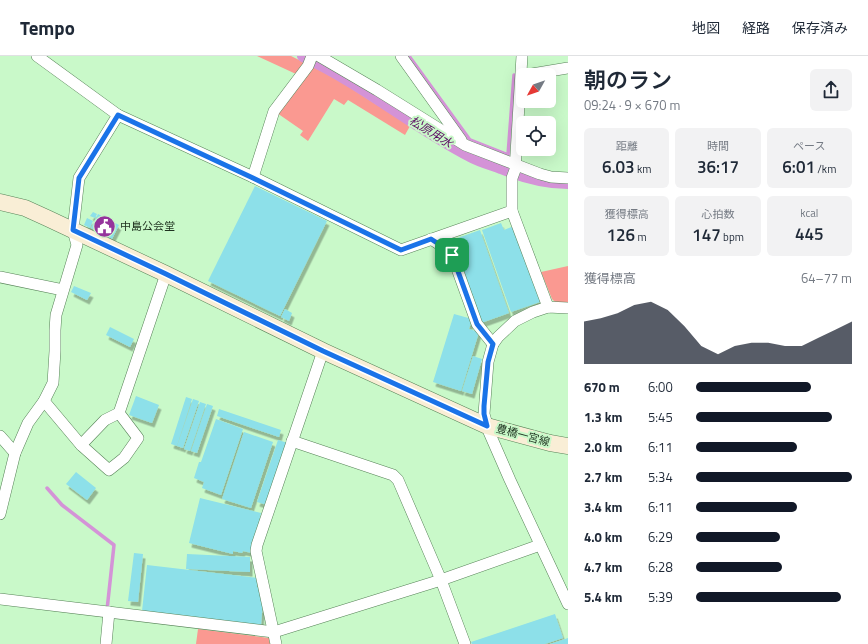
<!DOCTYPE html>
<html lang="ja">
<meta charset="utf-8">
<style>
:root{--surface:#fff;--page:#f2f2f3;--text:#1f2937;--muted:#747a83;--line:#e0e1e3;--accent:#111827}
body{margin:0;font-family:"Titillium Web","Noto Sans JP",sans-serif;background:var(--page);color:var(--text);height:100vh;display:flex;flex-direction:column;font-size:15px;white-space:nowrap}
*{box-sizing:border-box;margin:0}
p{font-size:13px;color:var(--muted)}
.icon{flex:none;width:22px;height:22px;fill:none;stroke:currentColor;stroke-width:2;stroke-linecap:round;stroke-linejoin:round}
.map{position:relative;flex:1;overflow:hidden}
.panel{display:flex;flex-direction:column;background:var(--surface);width:300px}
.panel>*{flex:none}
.needle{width:26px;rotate:230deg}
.tools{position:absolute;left:516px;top:12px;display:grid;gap:8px}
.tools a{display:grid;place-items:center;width:40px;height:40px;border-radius:6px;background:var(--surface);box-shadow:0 4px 16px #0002;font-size:20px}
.pin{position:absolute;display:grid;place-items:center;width:34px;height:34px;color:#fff;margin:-17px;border-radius:8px;box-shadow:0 2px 6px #0006}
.round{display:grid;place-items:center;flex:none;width:42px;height:42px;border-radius:6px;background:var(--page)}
.overview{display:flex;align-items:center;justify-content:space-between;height:68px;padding:0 16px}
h1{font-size:22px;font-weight:600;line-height:30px}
.figures{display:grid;grid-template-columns:repeat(3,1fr);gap:6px;height:68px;padding:4px 16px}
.figures div{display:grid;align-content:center;border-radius:6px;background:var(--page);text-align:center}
.figures b{font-size:17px;font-weight:600}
.figures small{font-size:11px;font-weight:400}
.figures p{font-size:11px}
.chart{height:112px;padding:8px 16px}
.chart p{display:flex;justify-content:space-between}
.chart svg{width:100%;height:72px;margin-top:4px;fill:var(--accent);opacity:.7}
ul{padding:0 16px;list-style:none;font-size:13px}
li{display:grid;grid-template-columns:64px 48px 1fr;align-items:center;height:30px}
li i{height:10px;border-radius:5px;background:var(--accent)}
header{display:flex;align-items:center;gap:24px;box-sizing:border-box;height:56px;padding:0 20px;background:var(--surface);border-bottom:1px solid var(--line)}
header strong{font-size:19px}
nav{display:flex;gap:22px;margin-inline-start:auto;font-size:14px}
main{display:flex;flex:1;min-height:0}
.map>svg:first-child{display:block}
</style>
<header>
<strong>Tempo</strong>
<nav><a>地図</a><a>経路</a><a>保存済み</a></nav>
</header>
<main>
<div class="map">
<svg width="568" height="588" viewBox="0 0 568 588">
<defs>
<filter id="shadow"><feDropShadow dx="2.5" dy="4.5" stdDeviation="0" flood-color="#0004"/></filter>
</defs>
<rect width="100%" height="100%" fill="#c9f9c9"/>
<g fill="#fa9991">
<path d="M257,0H291L305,7L296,18Z"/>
<path d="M312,10L341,26L410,70L405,79L348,44L344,49L334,43L308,85L300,79L303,75L277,57Z"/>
<path d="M568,210V246H555L552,243L541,216Z"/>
<path d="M198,573L269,582L270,588H196Z"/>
</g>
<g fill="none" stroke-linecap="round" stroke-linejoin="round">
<g stroke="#d493d7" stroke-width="3.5">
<path d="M409,0L470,84L508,99L514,19"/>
<path d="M47,432L62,449L114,489L107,554"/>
</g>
<path stroke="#d493d7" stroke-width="12" d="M303,0C362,27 412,70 470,100C479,105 490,108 501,112C523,121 544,127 568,127"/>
</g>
<g fill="#8de0e9" filter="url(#shadow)">
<path d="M255,130L327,165L280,260L208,225Z"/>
<path d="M93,156L97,158L95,162L90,160Z"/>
<path d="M98,158L119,169L112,183L91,172Z"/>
<path d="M87,162L93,165L90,172L84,169Z"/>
<path d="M501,167L504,174L514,170L540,246L511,256L482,174Z"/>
<path d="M480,174L509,257L481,267L452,184Z"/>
<path d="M74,230L91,237L87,244L71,236Z"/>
<path d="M285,253L292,257L289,265L281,261Z"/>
<path d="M454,258L472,263L469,273L479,276L461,335L433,326Z"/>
<path d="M110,271L134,283L130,291L106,279Z"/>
<path d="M473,300L482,303L472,338L462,335Z"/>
<path d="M136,340L159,349L152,367L129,359Z"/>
<path d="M186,341L192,343L177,390L171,388Z"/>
<path d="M193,343L199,345L183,392L177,390Z"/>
<path d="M200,346L206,348L190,395L184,393Z"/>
<path d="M207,348L213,350L197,397L191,395Z"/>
<path d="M219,353L281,374L279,381L217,360Z"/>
<path d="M216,363L243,373L221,439L202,432L204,426L194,422L199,406H201Z"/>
<path d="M244,376L273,386L251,452L222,443Z"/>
<path d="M278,384L288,387L267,449L257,446Z"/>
<path d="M76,416L96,432L87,444L66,428Z"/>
<path d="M200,442L261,457L252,497L243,495L242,497L233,495V498L189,487Z"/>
<path d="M134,497L143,498L138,546L128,545Z"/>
<path d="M187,498L250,501V516L186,513Z"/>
<path d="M147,509L258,522L257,531H261L263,545L261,569L142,555Z"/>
<path d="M555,558L563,582L545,588H472L471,586Z"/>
<path d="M568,582V588H550Z"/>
</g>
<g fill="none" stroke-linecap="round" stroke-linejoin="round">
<defs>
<g id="minor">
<path d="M37,0L118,59L253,121L401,194L512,155"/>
<path d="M319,0L377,34L465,89L540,118L551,121L568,122"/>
<path d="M401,0L461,84"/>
<path d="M522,0L515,114L512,122V155L548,251"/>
<path d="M526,19L568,12"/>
<path d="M253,121L274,55L308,10L312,0"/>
<path d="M431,183L451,196L477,268L493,288"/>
<path d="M0,221L63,234"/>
<path d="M568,252L548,251L533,256L515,265L498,281L493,288L488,306L484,358L489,376L510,424L568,548"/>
<path d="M44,345L81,389L109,414L124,402L138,382L119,357"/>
<path d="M0,380L15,397"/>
<path d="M292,385L393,419L398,424L441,524L465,588"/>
<path d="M81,389L105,364L119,357L166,218"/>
<path d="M0,458L15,397L28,367L44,345L53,327L55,295V274L56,259L77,189L73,174L79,122L118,59"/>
<path d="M0,543L274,576L441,524L540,489"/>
<path d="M106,588L109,556"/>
<path d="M276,588L256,495L257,489L323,295"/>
</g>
<path id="secondary" d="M0,146L25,152L47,162L166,218L323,295L487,370L550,387L568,390"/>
</defs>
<use href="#minor" stroke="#578358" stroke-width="12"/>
<use href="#secondary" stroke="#578358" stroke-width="17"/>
<use href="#minor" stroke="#fff" stroke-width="11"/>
<use href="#secondary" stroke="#f9eed6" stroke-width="16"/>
</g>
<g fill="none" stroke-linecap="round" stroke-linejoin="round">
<defs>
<path id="route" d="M118,59L253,122L401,194L431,183L451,196L477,268L493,288L488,306L484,350V358L487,370L323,295L166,218L73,174L79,122Z"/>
</defs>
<use href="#route" stroke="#fff" stroke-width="8"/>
<use href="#route" stroke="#1a73e8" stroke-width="5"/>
</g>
<defs>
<symbol id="civic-disc" viewBox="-11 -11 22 22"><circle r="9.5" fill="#95349c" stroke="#c9f9c9"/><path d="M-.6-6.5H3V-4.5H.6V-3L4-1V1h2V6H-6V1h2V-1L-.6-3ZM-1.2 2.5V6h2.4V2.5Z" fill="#fff"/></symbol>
</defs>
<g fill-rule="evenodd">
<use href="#civic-disc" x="92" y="158" width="25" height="25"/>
</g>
<g text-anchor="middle" stroke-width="4" stroke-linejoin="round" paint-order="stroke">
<g font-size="11" fill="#1e311f" stroke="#c9f9c9" text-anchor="start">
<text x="120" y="174">中島公会堂</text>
</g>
<g font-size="11" fill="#1e311f" stroke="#c9f9c9">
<text transform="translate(523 379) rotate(15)" y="4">豊橋一宮線</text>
</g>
<g font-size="12" font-style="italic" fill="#5f0f65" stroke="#c9f9c9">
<text transform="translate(431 76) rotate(32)" y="4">松原用水</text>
</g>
</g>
</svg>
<div class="tools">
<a><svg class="needle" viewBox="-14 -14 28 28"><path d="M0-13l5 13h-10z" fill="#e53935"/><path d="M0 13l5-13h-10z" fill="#747a83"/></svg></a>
<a><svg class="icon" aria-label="locate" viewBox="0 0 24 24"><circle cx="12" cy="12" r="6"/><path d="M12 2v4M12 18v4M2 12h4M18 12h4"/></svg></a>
</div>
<div class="pin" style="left:452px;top:199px;background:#1e9e55"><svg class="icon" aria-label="arrive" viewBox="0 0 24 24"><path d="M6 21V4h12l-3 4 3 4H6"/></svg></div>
</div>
<section class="panel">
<div class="overview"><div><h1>朝のラン</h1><p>09:24 · 9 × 670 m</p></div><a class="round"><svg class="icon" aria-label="share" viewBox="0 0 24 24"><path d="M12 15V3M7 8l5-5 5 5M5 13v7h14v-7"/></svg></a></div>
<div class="figures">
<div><p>距離</p><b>6.03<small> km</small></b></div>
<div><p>時間</p><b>36:17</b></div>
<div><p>ペース</p><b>6:01<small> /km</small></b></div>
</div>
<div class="figures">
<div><p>獲得標高</p><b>126<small> m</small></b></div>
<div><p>心拍数</p><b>147<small> bpm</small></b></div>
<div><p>kcal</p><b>445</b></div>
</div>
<div class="chart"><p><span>獲得標高</span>64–77 m</p>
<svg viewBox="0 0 160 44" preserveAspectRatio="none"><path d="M0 44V18L10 16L20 13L30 8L40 6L50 11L60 21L70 33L80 38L90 33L100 31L110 31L120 33L130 33L140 28L150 23L160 18V44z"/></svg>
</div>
<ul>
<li><b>670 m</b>6:00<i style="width:74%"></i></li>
<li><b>1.3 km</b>5:45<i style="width:87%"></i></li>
<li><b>2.0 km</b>6:11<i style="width:65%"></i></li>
<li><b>2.7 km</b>5:34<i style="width:100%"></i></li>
<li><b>3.4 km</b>6:11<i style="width:65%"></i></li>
<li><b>4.0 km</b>6:29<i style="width:54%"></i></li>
<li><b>4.7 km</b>6:28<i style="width:55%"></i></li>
<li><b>5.4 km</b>5:39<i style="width:93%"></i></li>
</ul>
</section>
</main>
